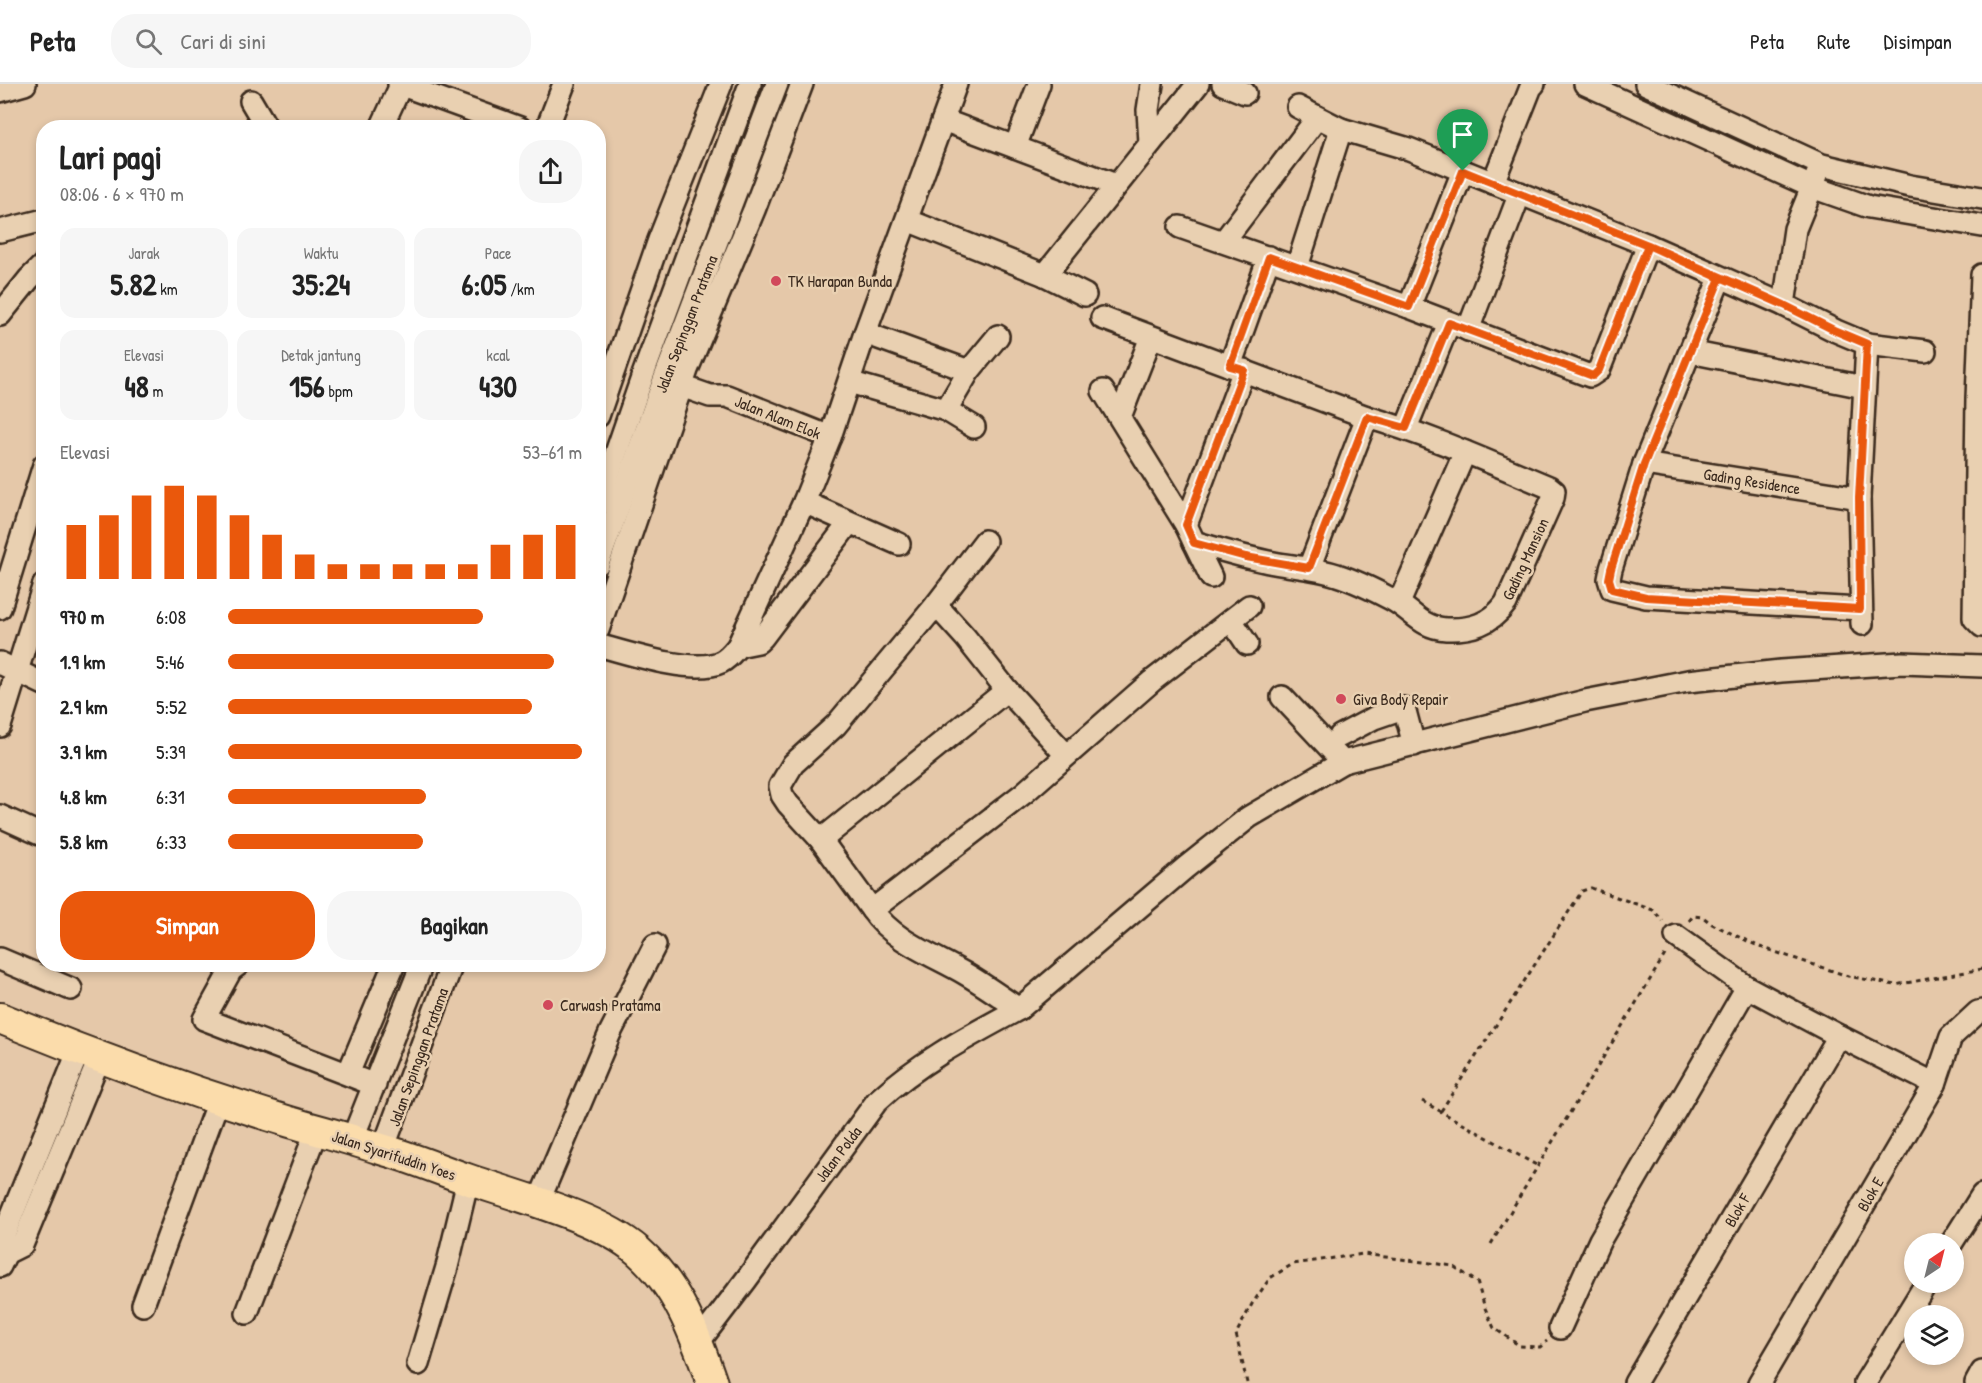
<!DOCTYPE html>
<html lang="id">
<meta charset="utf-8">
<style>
:root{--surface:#fff;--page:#f6f6f6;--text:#222;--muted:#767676;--line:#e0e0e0;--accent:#ea580c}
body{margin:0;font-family:"Patrick Hand",sans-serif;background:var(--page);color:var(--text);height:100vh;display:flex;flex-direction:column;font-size:22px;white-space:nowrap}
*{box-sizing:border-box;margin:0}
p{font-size:20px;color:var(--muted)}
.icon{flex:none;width:33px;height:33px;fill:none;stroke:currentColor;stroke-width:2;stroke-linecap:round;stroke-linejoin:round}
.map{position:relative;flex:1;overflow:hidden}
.details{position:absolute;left:36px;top:36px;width:570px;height:852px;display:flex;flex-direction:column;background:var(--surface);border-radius:24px;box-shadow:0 3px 9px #0003}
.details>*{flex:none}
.needle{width:39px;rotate:35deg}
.controls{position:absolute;left:1904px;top:1149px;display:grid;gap:12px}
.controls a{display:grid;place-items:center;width:60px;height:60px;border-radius:50%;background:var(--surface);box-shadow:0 3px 9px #0003;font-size:30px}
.pin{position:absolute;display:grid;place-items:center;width:51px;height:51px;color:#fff;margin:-62px -26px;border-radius:50% 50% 50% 0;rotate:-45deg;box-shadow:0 0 6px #0007}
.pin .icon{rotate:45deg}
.round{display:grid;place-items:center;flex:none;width:63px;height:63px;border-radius:24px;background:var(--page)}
.headline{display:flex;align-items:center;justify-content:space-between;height:102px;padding:0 24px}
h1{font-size:33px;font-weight:800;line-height:45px}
.metrics{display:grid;grid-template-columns:repeat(3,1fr);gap:9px;height:102px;padding:6px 24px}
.metrics div{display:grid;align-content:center;border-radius:15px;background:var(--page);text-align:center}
.metrics b{font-size:30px;font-weight:800}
.metrics small{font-size:16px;font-weight:400}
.metrics p{font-size:16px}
.chart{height:168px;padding:12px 24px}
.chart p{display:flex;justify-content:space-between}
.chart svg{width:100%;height:108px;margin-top:6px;stroke:var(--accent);stroke-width:6}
.cta{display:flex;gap:12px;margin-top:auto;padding:12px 24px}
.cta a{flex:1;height:69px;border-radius:24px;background:var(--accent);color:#fff;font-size:24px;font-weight:800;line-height:69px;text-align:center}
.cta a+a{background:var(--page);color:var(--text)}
ul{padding:0 24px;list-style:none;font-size:20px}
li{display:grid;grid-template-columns:96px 72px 1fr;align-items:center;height:45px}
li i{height:15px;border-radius:8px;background:var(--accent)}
header{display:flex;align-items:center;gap:36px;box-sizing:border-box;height:84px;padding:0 30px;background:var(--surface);border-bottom:2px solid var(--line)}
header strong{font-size:28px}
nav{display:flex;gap:33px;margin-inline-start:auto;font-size:21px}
.search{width:420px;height:54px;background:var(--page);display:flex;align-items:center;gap:15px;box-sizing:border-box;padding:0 21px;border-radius:24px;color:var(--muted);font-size:22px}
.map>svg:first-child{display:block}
</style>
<header>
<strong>Peta</strong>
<div class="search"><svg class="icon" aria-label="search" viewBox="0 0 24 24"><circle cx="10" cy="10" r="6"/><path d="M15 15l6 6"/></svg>Cari di sini</div>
<nav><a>Peta</a><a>Rute</a><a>Disimpan</a></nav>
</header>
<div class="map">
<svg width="1982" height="1299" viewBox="0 0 1982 1299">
<rect width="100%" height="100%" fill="#e5c8a9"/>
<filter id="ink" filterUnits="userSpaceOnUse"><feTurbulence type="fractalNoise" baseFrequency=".0167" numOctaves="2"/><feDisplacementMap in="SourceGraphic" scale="12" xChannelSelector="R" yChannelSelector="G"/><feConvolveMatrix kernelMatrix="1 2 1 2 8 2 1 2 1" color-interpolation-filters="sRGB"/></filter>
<g filter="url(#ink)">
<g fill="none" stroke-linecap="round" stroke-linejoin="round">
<defs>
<g id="minor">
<path d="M399,0L520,44"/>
<path d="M1223,0L1245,9"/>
<path d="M1585,0L1812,103L1869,123L1982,142"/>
<path d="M1646,0L1822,81L1910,102L1982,114"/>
<path d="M0,7L25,0"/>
<path d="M251,17L267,44"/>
<path d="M1298,23L1341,45L1409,65L1648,161L1784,221L1836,247L1867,260L1859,414L1862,540"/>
<path d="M943,36L1116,101"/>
<path d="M381,44L401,1"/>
<path d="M547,44L564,0"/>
<path d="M1150,59L1148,26L1152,0"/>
<path d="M1015,63L1039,0"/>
<path d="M1493,99L1531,3L1534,0"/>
<path d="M907,136L1045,191L1198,0"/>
<path d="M1180,143L1409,223L1590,292L1599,286L1648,161"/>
<path d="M0,147L44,136"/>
<path d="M1224,157L1317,34"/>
<path d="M1297,183L1341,45"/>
<path d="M1045,191L1085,211"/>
<path d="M1982,191L1977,314L1974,534L1982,542"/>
<path d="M1720,194L1644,380L1611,485L1609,495L1612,505L1646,513L1860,525"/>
<path d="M1784,221L1795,145L1817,91"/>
<path d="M1409,223L1463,87"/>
<path d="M0,231L29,195L44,180"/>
<path d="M1102,234L1367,333C1429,351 1489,378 1549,403L1554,407L1553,414L1506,519C1491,540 1471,546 1446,545C1421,544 1412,526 1391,515C1374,506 1356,497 1337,491C1317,484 1295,483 1274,479C1247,474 1221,466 1194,458L1186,441L1103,307"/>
<path d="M1468,246L1520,109"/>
<path d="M1867,260L1925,267"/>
<path d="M1690,268L1864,303"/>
<path d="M1230,282L1269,173"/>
<path d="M969,287L998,252"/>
<path d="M670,298L710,312H727L830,353"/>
<path d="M849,298L946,326L969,287L865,249"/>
<path d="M946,326L974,343"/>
<path d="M598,332L659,156L721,0"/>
<path d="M1120,333L1151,253"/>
<path d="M1406,344L1449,239"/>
<path d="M1644,380L1859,414"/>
<path d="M804,418L899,460"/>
<path d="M598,421L643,291L750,0"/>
<path d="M1186,441L1244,286"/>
<path d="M1194,458L1211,493"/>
<path d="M598,480L664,296L777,0"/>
<path d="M1309,484L1367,333"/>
<path d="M1399,519L1465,368"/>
<path d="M936,521L985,457"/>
<path d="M1249,522L1152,597L1024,709L872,826C893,857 933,871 964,889C983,900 1001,913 1019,925L1185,784L1249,733L1343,678L1585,617L1688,597L1781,587L1902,579L1982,582"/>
<path d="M0,524L44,381"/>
<path d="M1231,536L1247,560"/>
<path d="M598,546L687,286L754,126L802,0"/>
<path d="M598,561C627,569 694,591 721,578C729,574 733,568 738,562L804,418L830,353L865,249L956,0"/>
<path d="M738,562L758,558L763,553L849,439"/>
<path d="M0,579L44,600"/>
<path d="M1282,613L1343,678"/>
<path d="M0,642L44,500"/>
<path d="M1340,652L1374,634L1403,624L1405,627L1414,661"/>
<path d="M0,732L44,752"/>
<path d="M821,756L1007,606"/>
<path d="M872,826L821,756L788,720L782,711L780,702L793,680L836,641L936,521L965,553L1007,606L1066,671"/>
<path d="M1676,852L1747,903L1839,952L1935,1000"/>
<path d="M0,875L71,905"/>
<path d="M239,880L231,886L204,935L375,1001"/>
<path d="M348,990L394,880"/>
<path d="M352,1056L422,880"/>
<path d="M383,1065L452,880"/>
<path d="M538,1119L610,949L655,861"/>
<path d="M1951,1160L1982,1111"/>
<path d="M6,1169L22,1161L100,973"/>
<path d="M0,1182L6,1169L3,1153L79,966"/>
<path d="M143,1221L219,1014"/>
<path d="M247,1229L317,1045"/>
<path d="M1560,1244L1600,1156L1747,903"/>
<path d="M698,1259L746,1196L877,1017C919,978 969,952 1019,925"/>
<path d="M418,1280L447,1183L468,1096"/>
<path d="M1635,1299L1839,952"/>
<path d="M1759,1299L1935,1000L1951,953L1978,928L1982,927"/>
<path d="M1865,1299L1927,1198"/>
<path d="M1976,1299L1982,1288"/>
</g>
<path id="highway" d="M0,934C95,973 192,1008 290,1038C320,1047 351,1055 381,1065C410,1073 438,1085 467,1095C516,1112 599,1133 638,1167C678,1202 695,1250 712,1299"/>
</defs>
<use href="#minor" stroke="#3b2a1e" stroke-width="26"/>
<use href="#highway" stroke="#3b2a1e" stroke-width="34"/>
<g stroke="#3b2a1e" stroke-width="3" stroke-dasharray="4.5 4.5" stroke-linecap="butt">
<path d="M1689,837L1693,832L1703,833L1712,840L1760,863L1848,892L1895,901L1982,885"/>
<path d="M1422,1017L1538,1082"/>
<path d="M1441,1027L1582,807L1591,804L1653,826L1663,837"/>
<path d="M1491,1160L1666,869"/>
<path d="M1247,1299L1236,1250L1252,1220L1270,1194L1293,1180L1363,1170L1453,1182L1477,1198L1485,1224L1494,1244L1520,1262L1540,1263L1547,1257"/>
</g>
<use href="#minor" stroke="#e9d0b1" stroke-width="21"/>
<use href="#highway" stroke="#fbdcab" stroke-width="30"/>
</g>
</g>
<g fill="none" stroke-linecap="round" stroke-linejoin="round" filter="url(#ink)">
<defs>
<path id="route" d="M1463,87L1409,223L1269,173L1230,282L1244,286L1186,441L1194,459L1246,473L1309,484L1367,333L1406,344L1449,239L1593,292L1599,286L1648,161L1720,194L1644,380L1611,485L1609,495L1612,505L1646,513L1860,525L1859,414L1867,260L1836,247L1784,221L1648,161L1463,87"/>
</defs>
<use href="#route" stroke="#fff" stroke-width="12"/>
<use href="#route" stroke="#ea580c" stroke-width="8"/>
</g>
<g fill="#d1495b" stroke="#e9d0b1" stroke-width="2">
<circle cx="776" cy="197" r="6"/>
<circle cx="1341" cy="615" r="6"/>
<circle cx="548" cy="921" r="6"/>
</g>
<g text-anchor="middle" stroke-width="5" stroke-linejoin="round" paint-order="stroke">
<g font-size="16" fill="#3b2a1e" stroke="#e9d0b1" text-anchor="start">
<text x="788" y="203">TK Harapan Bunda</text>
<text x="1353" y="621">Giva Body Repair</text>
<text x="560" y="927">Carwash Pratama</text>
</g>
<g font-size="16" fill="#3b2a1e" stroke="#e9d0b1">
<text transform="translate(686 240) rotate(-69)" y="6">Jalan Sepinggan Pratama</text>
<text transform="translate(778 333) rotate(22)" y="6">Jalan Alam Elok</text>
<text transform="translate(1752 397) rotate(9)" y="6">Gading Residence</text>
<text transform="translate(1525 475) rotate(-65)" y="6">Gading Mansion</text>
<text transform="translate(418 973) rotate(-70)" y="6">Jalan Sepinggan Pratama</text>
<text transform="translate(838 1070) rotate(-53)" y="6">Jalan Polda</text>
<text transform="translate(394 1071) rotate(18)" y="6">Jalan Syarifuddin Yoes</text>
<text transform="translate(1870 1110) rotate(-60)" y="6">Blok E</text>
<text transform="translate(1737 1126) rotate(-60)" y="6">Blok F</text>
</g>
</g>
</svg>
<div class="controls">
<a><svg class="needle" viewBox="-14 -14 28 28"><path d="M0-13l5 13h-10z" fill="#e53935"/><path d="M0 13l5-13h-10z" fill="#767676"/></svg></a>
<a><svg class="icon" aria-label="layers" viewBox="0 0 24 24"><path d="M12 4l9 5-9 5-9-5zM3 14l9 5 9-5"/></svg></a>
</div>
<div class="pin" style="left:1463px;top:87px;background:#1e9e55"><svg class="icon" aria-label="arrive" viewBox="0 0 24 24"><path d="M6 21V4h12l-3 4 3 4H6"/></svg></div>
<section class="details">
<div class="headline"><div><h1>Lari pagi</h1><p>08:06 · 6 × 970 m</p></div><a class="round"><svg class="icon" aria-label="share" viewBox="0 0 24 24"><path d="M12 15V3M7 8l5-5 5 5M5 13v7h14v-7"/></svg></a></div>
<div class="metrics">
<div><p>Jarak</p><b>5.82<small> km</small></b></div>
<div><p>Waktu</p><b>35:24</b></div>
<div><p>Pace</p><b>6:05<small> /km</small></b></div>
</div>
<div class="metrics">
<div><p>Elevasi</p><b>48<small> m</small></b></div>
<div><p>Detak jantung</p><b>156<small> bpm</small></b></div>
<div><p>kcal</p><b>430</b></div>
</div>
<div class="chart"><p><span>Elevasi</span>53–61 m</p>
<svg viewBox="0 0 160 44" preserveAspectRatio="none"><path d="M5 44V22M15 44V18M25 44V10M35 44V6M45 44V10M55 44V18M65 44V26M75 44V34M85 44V38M95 44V38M105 44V38M115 44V38M125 44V38M135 44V30M145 44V26M155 44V22"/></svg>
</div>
<ul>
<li><b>970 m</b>6:08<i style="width:72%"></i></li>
<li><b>1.9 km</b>5:46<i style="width:92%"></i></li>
<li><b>2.9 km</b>5:52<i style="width:86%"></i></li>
<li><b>3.9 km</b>5:39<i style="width:100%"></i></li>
<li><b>4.8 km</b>6:31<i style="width:56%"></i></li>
<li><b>5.8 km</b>6:33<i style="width:55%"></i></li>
</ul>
<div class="cta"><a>Simpan</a><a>Bagikan</a></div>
</section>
</div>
